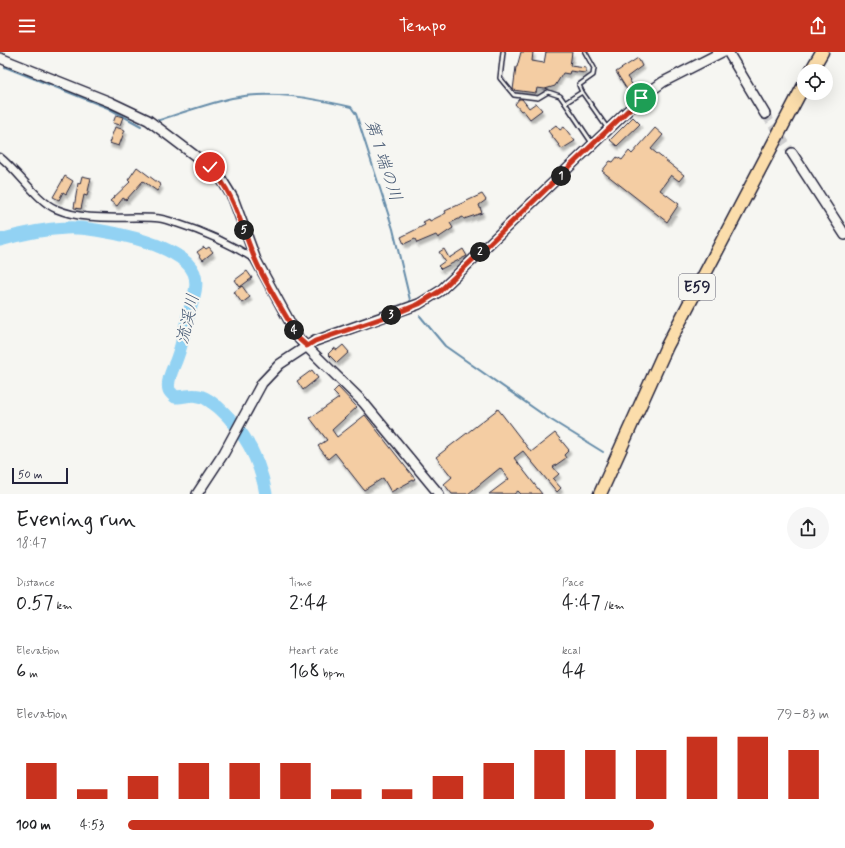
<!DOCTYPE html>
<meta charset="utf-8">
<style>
:root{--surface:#fff;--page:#f6f6f6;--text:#202124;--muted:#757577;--accent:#c8321e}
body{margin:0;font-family:Mynerve,"Klee One",sans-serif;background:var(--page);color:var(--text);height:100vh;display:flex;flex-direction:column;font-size:15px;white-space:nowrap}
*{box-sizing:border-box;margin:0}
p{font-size:13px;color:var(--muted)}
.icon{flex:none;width:22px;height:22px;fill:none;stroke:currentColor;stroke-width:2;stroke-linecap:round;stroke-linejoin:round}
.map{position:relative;height:442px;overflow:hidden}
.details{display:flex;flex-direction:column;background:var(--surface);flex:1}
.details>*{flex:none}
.fabs{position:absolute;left:797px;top:12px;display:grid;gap:8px}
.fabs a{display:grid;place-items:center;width:36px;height:36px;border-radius:50%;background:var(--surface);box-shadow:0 4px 16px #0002;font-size:20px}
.scale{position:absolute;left:12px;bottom:10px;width:56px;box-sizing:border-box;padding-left:4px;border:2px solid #22223b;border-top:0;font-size:11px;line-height:14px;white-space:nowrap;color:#22223b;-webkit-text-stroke:3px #f6f6f2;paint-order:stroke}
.pin{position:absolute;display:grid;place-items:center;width:34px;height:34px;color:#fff;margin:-17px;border:2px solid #fff;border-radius:50%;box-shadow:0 1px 4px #0007}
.km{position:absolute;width:20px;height:20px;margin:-10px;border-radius:50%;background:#222;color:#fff;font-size:11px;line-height:20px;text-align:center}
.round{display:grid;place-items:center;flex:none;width:42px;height:42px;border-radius:21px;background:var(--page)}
.overview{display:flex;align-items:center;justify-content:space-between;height:68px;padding:0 16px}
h1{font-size:22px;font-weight:600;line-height:30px}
.metrics{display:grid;grid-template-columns:repeat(3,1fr);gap:6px;height:68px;padding:4px 16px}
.metrics div{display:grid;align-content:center}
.metrics b{font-size:20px;font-weight:600}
.metrics small{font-size:11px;font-weight:400}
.metrics p{font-size:11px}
.chart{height:112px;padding:8px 16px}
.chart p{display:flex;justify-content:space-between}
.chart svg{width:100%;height:72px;margin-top:4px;stroke:var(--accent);stroke-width:6}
ul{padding:0 16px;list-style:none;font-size:13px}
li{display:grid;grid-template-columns:64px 48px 1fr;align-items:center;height:30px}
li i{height:10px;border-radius:5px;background:var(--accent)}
header{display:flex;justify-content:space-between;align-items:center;height:52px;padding:0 16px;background:var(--accent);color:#fff;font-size:18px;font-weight:600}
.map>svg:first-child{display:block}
</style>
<header><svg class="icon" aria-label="menu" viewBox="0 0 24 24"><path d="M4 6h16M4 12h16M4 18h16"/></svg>Tempo<svg class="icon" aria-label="share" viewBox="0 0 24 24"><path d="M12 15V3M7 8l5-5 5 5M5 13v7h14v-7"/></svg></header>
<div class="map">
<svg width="845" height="442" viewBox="0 0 845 442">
<defs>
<filter id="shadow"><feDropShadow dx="2" dy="4" stdDeviation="1" flood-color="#0004"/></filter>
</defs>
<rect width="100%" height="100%" fill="#f6f6f2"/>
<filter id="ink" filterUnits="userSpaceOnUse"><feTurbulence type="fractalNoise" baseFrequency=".025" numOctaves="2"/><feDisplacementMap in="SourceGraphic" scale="8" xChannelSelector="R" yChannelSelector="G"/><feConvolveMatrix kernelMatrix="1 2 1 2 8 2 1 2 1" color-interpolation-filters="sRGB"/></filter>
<g filter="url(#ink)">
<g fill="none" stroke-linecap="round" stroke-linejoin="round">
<g stroke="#658ca9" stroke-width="2">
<path d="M5,15L108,56L141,74"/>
<path d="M156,69C181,61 207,52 232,46C272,38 312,46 351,55L356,62L393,177L410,248"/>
<path d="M420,264L445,294L548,366L603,400"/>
</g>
<path stroke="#92d2f3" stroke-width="13" d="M0,188C21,182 44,177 66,176C94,174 182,191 194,221C200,236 190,253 187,268C184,281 182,293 177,306C174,315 166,328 169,338C170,340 173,343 175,345C182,345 193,342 199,344C206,345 212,351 218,355C244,378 260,408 266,442"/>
</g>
<g fill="#f4cda3" stroke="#22223b" filter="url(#shadow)">
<path d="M521,0H533L532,9L544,11L546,0H572L570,14L586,16V19L585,21L570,19L569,22L563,21L555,34L545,37L537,36L536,41L513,38L516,15H517Z"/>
<path d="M638,6L642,14L627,25L634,35L628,39L616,20Z"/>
<path d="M519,47H522L529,56L536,51L542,58L530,67L523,58L521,59L515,52Z"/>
<path d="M116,63L123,65L120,73L113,71Z"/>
<path d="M633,65L640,72L617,94L610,88Z"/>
<path d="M556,73L560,78L564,75L575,89L562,97L548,79Z"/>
<path d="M115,75L125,78L119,94L109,91Z"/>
<path d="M655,76L663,83L651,97L684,123L679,129L671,123L660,138L679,152L667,170L602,119L610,109L613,110L617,105L622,108L629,99L632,102Z"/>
<path d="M137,115L161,133L157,139L143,129L126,148L123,146L117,154L110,149L130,130L128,128Z"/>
<path d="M65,124L73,129L66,142L63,140L59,148L53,145Z"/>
<path d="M82,124L91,126L87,144L84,143L81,157L74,156L78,131L80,132Z"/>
<path d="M482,142L486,148L479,153L482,161L464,167L463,165L450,171L453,176L438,186L436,183L417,191L415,187L404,192L401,185L425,173L423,170L429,167L430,169L446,161L445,159Z"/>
<path d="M204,195L206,197L209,195L213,200L203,208L197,200Z"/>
<path d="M444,197L449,206L463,197L467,204L441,217L438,214L445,209L439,200Z"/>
<path d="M247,219L252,226L240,235L235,228Z"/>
<path d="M242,234L250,245L242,251L234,240Z"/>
<path d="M343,293L349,300L337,311L328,302L334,296L337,298Z"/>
<path d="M312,318L318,326L303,338L297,329Z"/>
<path d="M338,335L357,355L332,378L337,385L365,363L415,427L391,440L383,426L364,438L335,401L328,407L318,394L327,388L310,366L339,346L333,340Z"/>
<path d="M498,357L531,400L555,381L569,398L564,403L566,406L553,415L559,422L553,427L561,436L557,440L523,399L514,406L542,442H521L518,439L514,442H489L509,427L500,416L468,442H452L444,432L452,425L436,405Z"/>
</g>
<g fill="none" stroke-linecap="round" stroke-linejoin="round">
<path stroke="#cccccd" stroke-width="9" stroke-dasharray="9 4.5" stroke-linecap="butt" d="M765,62L792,101"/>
<defs>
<g id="lane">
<path d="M503,0L500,26L514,43L538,46L548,40L560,44L565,51"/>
<path d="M582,40L579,33L593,23L594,16L585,0"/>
<path d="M592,91L565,51L582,40L608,77"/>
</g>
<path id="street" d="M0,105C18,119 37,149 56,157C86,170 123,164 155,166C162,166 169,169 176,171C205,180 231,192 256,208"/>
<g id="secondary">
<path d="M728,0L765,62"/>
<path d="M0,6L110,50L148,68L210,115L220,125L233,146L256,208L299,287L363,350L439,442"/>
<path d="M792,101L845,183"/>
<path d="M197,442L224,401L262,331L280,312L315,289L419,252L440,239L641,46L663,30L722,0"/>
</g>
<g id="highway">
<path d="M811,19L822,0"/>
<path d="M600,442L667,294L804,33"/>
</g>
</defs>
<use href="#lane" stroke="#22223b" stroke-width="6"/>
<use href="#street" stroke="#22223b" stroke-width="9"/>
<use href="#secondary" stroke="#22223b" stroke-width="12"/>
<use href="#highway" stroke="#22223b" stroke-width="15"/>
<use href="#lane" stroke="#f6f6f2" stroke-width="3"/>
<use href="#street" stroke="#f6f6f2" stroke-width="6"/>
<use href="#secondary" stroke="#f6f6f2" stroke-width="9"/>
<use href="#highway" stroke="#fbddab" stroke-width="12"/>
</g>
</g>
<g fill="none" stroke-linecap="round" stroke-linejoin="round" filter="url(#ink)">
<defs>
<path id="route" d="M210,115C235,141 241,175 255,207C267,235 285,261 299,287L307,294L315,289L397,261L419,252L440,239L641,46"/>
</defs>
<use href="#route" stroke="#fff" stroke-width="8"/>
<use href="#route" stroke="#c8321e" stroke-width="5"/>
</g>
<g text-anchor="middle" stroke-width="4" stroke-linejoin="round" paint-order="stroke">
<rect fill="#f6f6f2" stroke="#626272" stroke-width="1" x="679" y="222" width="36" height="26" rx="3"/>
<g font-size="15" font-weight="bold" fill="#22223b">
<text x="697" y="240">E59</text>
</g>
<g font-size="17" font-style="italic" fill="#445772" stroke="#f6f6f2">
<text transform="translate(384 108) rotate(72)" y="6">第１端の川</text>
<text transform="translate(187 267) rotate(-77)" y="6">流渓川</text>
</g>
</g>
</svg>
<div class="fabs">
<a><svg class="icon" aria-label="locate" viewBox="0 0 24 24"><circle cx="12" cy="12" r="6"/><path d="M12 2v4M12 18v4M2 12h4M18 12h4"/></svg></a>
</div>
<div class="scale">50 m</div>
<div class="pin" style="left:641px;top:46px;background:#1e9e55"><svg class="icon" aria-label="arrive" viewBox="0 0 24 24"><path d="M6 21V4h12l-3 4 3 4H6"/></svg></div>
<div class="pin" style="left:210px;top:115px;background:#d93025"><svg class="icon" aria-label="check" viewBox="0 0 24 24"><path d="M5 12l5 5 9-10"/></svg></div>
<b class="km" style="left:561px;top:124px">1</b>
<b class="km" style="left:480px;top:200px">2</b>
<b class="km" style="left:391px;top:263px">3</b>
<b class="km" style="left:294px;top:278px">4</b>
<b class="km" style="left:244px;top:178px">5</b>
</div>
<section class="details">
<div class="overview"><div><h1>Evening run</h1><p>18:47</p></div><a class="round"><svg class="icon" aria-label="share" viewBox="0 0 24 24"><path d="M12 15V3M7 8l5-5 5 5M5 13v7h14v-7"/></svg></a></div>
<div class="metrics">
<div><p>Distance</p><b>0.57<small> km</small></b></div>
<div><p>Time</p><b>2:44</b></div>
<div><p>Pace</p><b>4:47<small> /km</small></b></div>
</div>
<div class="metrics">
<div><p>Elevation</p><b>6<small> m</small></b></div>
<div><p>Heart rate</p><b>168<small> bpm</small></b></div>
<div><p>kcal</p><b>44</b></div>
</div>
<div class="chart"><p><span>Elevation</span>79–83 m</p>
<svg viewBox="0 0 160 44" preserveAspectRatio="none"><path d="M5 44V22M15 44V38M25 44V30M35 44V22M45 44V22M55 44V22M65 44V38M75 44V38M85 44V30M95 44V22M105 44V14M115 44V14M125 44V14M135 44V6M145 44V6M155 44V14"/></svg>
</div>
<ul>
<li><b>100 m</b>4:53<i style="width:75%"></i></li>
</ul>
</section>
